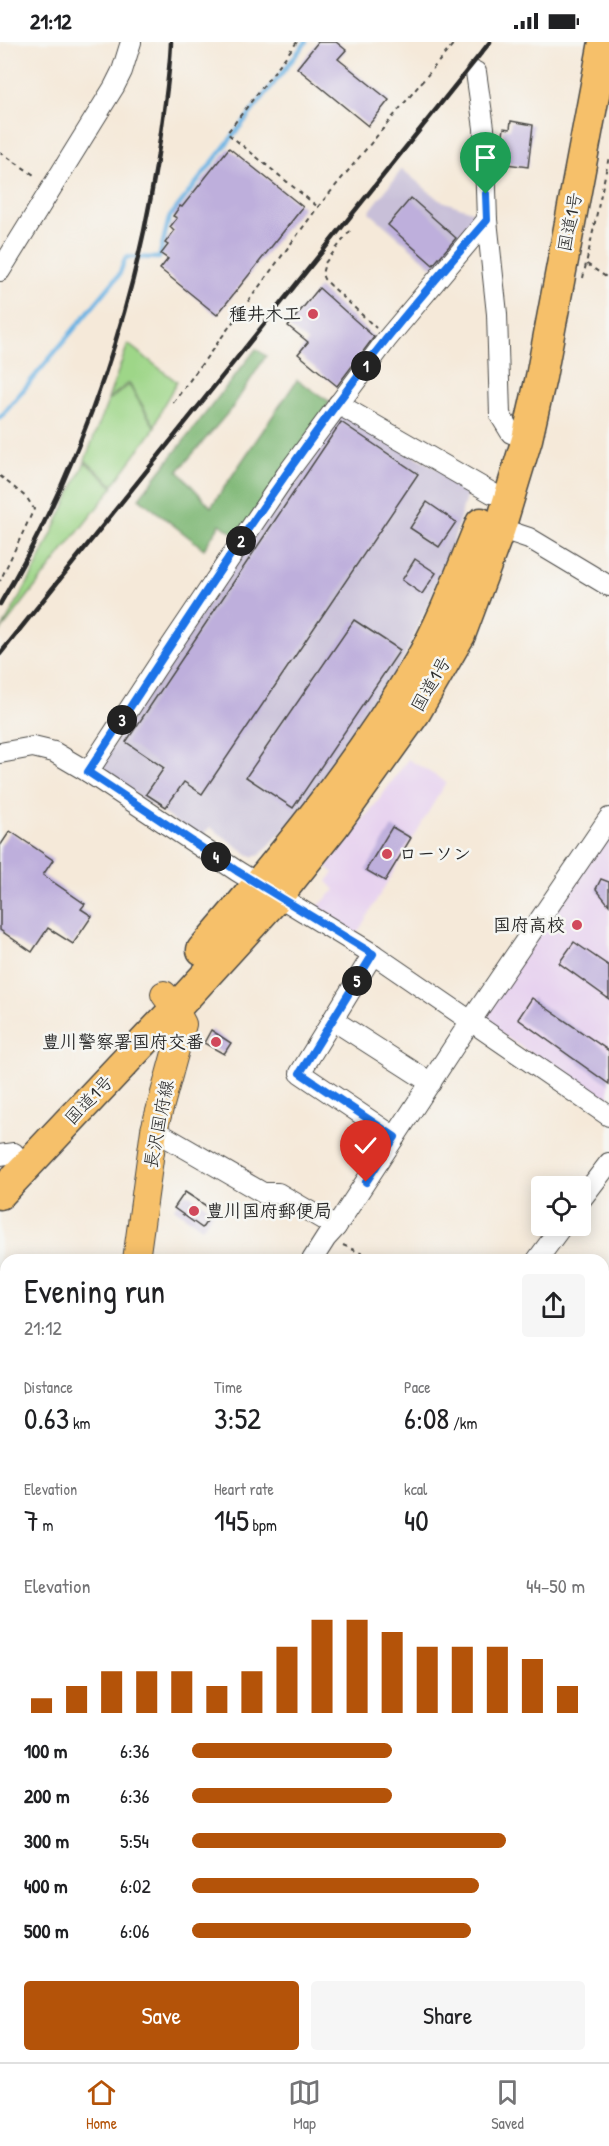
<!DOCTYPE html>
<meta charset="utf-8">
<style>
:root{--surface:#fff;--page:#f6f6f6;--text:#202124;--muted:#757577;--line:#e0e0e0;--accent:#b45309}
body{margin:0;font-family:"Patrick Hand","Klee One",sans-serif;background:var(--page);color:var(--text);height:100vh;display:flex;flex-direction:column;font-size:22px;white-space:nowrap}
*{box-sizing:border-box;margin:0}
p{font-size:20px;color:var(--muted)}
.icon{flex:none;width:33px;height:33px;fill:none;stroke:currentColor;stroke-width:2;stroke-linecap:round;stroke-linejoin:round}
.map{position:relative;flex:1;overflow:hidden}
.sheet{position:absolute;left:0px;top:1212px;width:609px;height:808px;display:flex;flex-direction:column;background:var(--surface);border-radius:18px 18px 0 0;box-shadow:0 3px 15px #0003}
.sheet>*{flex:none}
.fabs{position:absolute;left:531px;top:1134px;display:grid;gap:12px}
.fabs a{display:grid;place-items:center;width:60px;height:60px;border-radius:6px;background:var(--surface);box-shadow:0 3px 15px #0003;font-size:30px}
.pin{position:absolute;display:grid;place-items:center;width:51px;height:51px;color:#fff;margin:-62px -26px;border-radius:50% 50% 50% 0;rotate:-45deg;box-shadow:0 0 6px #0007}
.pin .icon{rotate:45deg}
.km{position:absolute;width:30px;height:30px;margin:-15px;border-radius:50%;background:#222;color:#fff;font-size:16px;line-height:30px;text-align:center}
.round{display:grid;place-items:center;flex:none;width:63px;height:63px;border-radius:6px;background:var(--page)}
.headline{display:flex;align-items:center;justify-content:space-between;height:102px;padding:0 24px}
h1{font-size:33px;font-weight:600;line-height:45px}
.metrics{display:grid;grid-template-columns:repeat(3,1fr);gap:9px;height:102px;padding:6px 24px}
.metrics div{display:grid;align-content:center}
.metrics b{font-size:30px;font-weight:600}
.metrics small{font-size:16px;font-weight:400}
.metrics p{font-size:16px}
.chart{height:168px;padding:12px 24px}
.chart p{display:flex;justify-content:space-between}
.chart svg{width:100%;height:108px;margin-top:6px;stroke:var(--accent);stroke-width:6}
.button{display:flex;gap:12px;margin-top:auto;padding:12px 24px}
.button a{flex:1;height:69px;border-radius:6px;background:var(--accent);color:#fff;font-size:24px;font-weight:600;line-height:69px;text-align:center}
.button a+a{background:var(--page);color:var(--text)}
ul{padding:0 24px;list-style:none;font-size:20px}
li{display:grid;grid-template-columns:96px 72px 1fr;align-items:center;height:45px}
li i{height:15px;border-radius:8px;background:var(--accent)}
.status{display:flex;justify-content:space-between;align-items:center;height:42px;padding:0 30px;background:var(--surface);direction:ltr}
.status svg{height:16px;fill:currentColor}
.dock{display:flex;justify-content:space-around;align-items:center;height:84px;border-top:2px solid var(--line);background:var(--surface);font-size:16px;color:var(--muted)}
.dock a{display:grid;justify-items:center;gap:3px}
.dock .selected{color:var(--accent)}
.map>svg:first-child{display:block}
</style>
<div class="status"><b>21:12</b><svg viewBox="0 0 49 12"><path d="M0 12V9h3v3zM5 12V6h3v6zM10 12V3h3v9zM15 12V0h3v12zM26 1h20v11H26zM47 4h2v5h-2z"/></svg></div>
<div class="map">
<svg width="609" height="2020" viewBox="0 0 609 2020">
<rect width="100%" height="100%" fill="#f6f6f2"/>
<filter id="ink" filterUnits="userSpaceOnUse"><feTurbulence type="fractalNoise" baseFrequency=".0167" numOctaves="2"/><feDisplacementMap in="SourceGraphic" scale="12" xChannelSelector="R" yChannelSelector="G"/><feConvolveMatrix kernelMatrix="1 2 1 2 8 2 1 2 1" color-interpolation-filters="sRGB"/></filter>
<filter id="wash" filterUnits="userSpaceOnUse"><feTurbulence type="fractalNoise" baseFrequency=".008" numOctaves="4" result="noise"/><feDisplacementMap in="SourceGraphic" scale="24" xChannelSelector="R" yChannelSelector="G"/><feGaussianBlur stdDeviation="1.35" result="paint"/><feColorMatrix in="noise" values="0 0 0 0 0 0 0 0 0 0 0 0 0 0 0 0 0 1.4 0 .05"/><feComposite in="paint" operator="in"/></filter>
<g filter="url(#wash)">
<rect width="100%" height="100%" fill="#f5e9d9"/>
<g fill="#e7d2ef">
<path d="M408,717L446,740L355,895L313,869L335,848L327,839L334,831L326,824L378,759Z"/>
<path d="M609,789V1063L479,977Z"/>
<path d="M603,1793H609V2020H591L587,2015L603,2014Z"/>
</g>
<g fill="#c8bfd8">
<path d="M402,127L439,158L480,172L438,230L369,170Z"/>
<path d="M337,369L469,445L450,510L415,592L396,631L367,678L294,777L260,813L252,815L210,785L200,796L97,727Z"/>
</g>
<g fill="#9ed688" stroke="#64805a" stroke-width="1.5">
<path d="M128,302L177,340L164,362L155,384L129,341L108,357Z"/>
<path d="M129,343L155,386L113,443L85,418L108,359Z"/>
<path d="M85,420L113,445L0,590L35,528Z"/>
</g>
<path fill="#7eb774" stroke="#547150" stroke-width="1.5" d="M256,307L266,314L232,366L178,429L211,465L297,338L330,360L239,496L220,482L204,507L139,456Z"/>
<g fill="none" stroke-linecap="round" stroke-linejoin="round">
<path stroke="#6cb3e3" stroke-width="4.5" d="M0,376L119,233L126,215L159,216L169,176L306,0"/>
<g stroke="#6cb3e3" stroke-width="26">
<path d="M603,1425L609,1420"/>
<path d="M541,2014L543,2020"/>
</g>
</g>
<g id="blocks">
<g fill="#beafdc">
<path d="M318,0H336L346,8L338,17L389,58L368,84L297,26Z"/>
<path d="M511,79L533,83L528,125L499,121L504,86L510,87Z"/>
<path d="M229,106L303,165L217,273L160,227L168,217L161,212L168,203L165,201L174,189L170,185L177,176L173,174L180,164L182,165Z"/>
<path d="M411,156L456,196L433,223L388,183Z"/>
<path d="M319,246L374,295L337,344L298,312L308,300L288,284Z"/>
<path d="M341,380L418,432L202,752L184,740L166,765L146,752L164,726L126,700Z"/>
<path d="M427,460L456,480L439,505L410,486Z"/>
<path d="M415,517L436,531L422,552L402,538Z"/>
<path d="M354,578L400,608L293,766L246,735Z"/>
<path d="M392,785L411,796L385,839L366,828Z"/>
<path d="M10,789L53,818L43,833L85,862L81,867L92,874L73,902L48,886L32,910L0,888V804Z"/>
<path d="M601,837L609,840V863L596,847Z"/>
<path d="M574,900L609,924V957L559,921Z"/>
<path d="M532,956L609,1009V1042L518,977Z"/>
<path d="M211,988L231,1001L224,1012L204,1001Z"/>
<path d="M185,1150L214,1169L202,1186L174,1166Z"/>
</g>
</g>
</g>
<g filter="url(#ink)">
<use href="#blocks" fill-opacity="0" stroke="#494845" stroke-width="1.5"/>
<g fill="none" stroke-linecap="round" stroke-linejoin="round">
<defs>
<g id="minor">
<path d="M476,30L484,86L487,178L497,272L500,373L511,391"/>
<path d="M0,229L114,45L122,29L131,0"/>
<path d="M338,362L492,451"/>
<path d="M490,483L529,496L609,544"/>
<path d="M0,711L33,705L54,710L88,730L237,829L373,912L609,1074"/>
<path d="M88,730L160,620L286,433L387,297L487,178"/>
<path d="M373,912L300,1031L395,1095"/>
<path d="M333,978L431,1041"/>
<path d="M154,1088L263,1151H278L336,1185"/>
<path d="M0,1113L14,1111"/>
<path d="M580,1159L609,1121"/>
<path d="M312,1218L326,1196L336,1185L470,980L609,776"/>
<path d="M537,1218L562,1184"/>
<path d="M0,1339L6,1341"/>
<path d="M603,1375L609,1369"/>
<path d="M603,1484L609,1478"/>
<path d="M0,1568L6,1573"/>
<path d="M0,1664L6,1652"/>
<path d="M0,1835L6,1839"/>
<path d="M199,2014L203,2020"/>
<path d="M379,2014L382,2020"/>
<path d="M494,2014L497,2020"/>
<path d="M576,2014L579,2020"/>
<path d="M66,2020L74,2014"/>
<path d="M310,2020L324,2014"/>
</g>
<g id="major">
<path d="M136,1218L154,1088L183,982L175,967L164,952"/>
<path d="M603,1673L609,1674"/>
<path d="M0,1867L6,1861"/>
</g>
<g id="highway">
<path d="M202,908C280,818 357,725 418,622C444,578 461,529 481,481"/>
<path d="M0,1152L175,967L278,854L333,785L415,671L460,593L500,486L527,397L541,335L604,0"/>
</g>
</defs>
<use href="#minor" stroke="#494845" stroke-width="22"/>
<use href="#major" stroke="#494845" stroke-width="28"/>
<use href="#highway" stroke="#494845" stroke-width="33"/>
<g stroke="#494845" stroke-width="2" stroke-dasharray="4.5 4.5" stroke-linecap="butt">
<path d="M297,0L227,91L318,165"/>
<path d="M0,110L37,135"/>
<path d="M350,189L325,221L322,232L324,237L376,286"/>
<path d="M587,222L609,237"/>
<path d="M583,236L609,115"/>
<path d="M173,361L318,165L455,0"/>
<path d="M0,434L27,456L34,467L0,539"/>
<path d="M343,1203L376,1218"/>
</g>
<use href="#minor" stroke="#fff" stroke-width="20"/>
<use href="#major" stroke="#f6c06b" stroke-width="26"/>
<use href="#highway" stroke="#f6c06b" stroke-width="30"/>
<g stroke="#2b2b2b" stroke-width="4.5">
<path d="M0,562C85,419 139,255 161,91C165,60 170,30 171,0"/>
<path d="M0,612L490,0"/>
</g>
</g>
</g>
<g fill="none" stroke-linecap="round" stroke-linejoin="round" filter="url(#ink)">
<defs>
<path id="route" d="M366,1140L395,1095L300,1031L373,912L237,829L88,730C183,584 279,433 387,296C419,256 453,217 487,178L486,152"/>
</defs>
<use href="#route" stroke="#fff" stroke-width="12"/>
<use href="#route" stroke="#1a73e8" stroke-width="8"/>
</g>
<g fill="#d1495b" stroke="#f6f6f2" stroke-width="2">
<circle cx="313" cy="272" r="6"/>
<circle cx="387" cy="812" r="6"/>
<circle cx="577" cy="883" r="6"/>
<circle cx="216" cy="1000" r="6"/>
<circle cx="194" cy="1169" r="6"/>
</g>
<g text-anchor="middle" stroke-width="5" stroke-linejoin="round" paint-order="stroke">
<g font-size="18" fill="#2b2b2b" stroke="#f6f6f2">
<text transform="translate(570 180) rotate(-79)" y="6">国道1号</text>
<text transform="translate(431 642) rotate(-60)" y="6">国道1号</text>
<text transform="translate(89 1058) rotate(-46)" y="6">国道1号</text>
<text transform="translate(159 1082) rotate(-79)" y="6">長沢国府線</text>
</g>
<g font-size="18" font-weight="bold" fill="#2b2b2b" stroke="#f6f6f2" text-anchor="end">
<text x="301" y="278">種井木工</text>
<text x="399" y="818" text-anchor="start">ローソン</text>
<text x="565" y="889">国府高校</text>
<text x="204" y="1006">豊川警察署国府交番</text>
<text x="206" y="1175" text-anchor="start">豊川国府郵便局</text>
</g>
</g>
</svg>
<div class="fabs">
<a><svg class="icon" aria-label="locate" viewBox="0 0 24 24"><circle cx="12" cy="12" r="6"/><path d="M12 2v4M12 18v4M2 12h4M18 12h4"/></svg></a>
</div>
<div class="pin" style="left:486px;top:152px;background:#1e9e55"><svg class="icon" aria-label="arrive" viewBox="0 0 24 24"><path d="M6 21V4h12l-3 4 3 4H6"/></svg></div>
<div class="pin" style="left:366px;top:1140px;background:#d93025"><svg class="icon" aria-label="check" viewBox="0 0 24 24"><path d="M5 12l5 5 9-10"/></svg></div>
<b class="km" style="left:366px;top:324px">1</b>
<b class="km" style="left:241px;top:499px">2</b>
<b class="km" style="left:122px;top:678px">3</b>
<b class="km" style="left:216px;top:815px">4</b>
<b class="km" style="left:357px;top:939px">5</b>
<section class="sheet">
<div class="headline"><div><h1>Evening run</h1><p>21:12</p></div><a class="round"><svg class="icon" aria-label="share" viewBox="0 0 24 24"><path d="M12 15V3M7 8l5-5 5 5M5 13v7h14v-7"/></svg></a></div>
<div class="metrics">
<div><p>Distance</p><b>0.63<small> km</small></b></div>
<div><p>Time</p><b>3:52</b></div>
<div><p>Pace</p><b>6:08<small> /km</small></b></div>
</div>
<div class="metrics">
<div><p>Elevation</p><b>7<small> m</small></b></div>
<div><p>Heart rate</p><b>145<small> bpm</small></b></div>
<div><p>kcal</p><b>40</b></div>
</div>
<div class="chart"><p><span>Elevation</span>44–50 m</p>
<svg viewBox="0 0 160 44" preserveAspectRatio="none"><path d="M5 44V38M15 44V33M25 44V27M35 44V27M45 44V27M55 44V33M65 44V27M75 44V17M85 44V6M95 44V6M105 44V11M115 44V17M125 44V17M135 44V17M145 44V22M155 44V33"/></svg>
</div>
<ul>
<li><b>100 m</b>6:36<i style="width:51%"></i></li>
<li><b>200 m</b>6:36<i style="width:51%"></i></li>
<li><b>300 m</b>5:54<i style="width:80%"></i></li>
<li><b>400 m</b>6:02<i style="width:73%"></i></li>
<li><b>500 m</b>6:06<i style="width:71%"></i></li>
</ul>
<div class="button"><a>Save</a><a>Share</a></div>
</section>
</div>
<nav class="dock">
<a class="selected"><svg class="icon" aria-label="home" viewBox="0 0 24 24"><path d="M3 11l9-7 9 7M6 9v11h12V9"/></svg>Home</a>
<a><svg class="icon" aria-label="map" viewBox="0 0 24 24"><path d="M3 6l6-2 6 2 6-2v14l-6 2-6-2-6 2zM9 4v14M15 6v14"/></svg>Map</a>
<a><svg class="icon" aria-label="saved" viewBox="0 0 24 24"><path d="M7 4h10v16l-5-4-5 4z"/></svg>Saved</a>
</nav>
